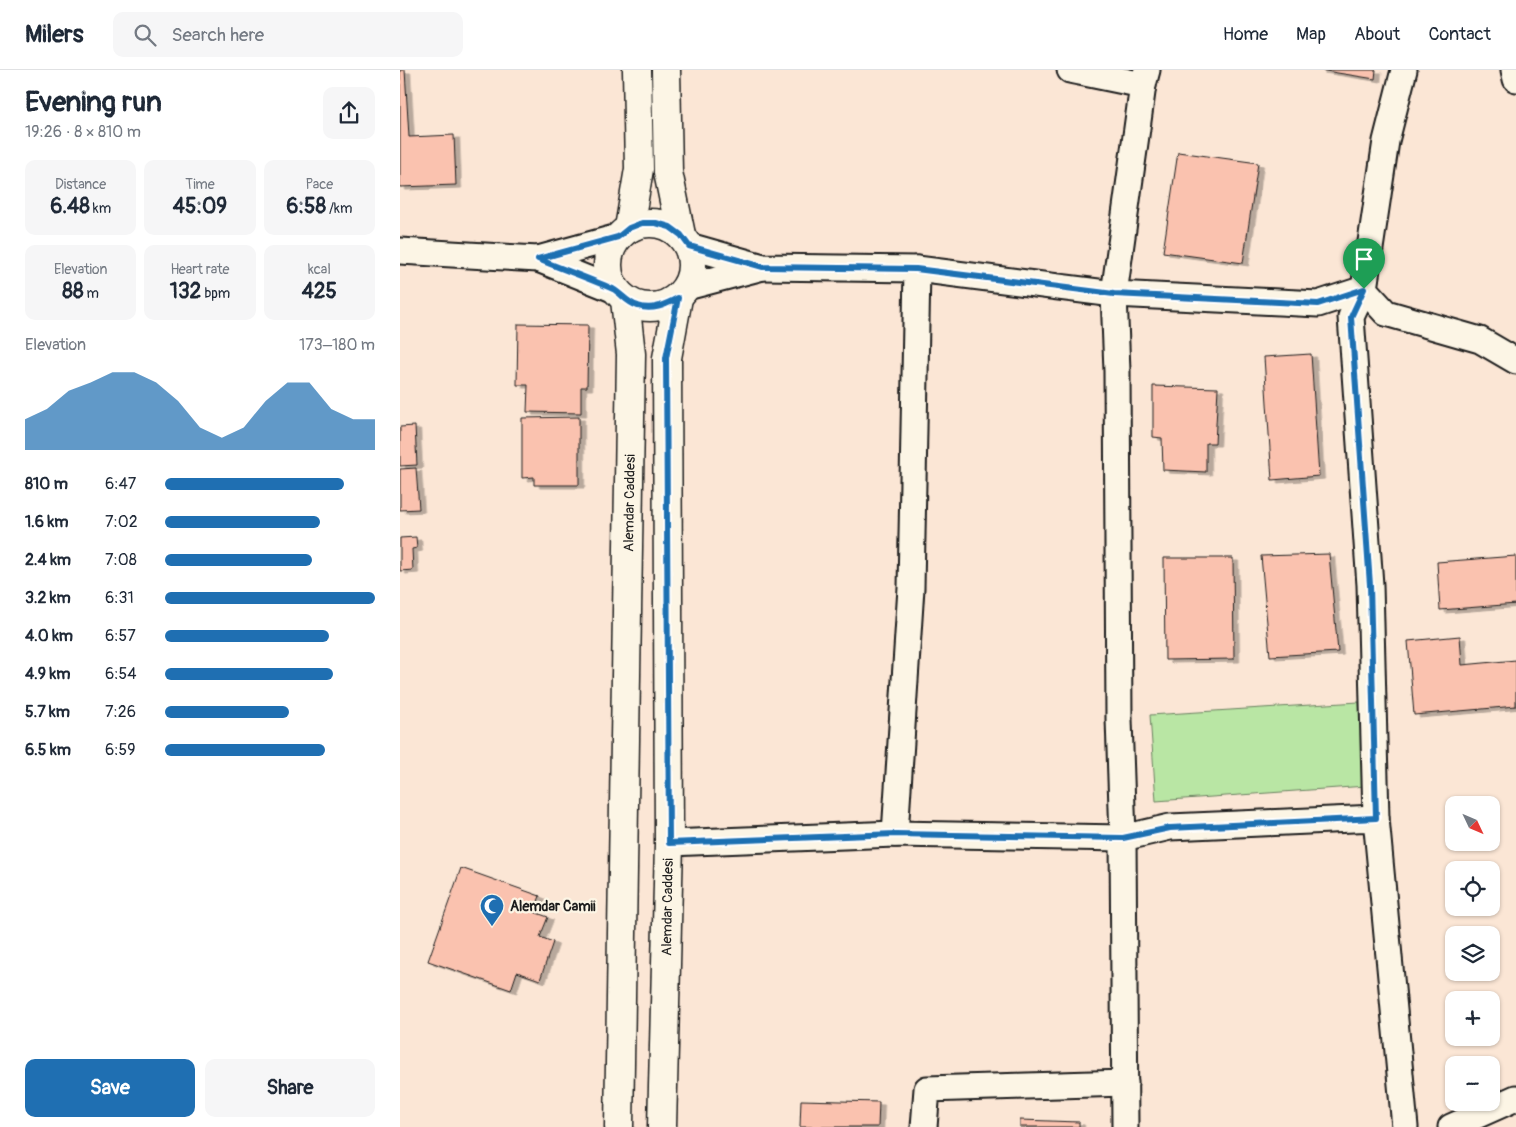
<!DOCTYPE html>
<meta charset="utf-8">
<style>
:root{--surface:#fff;--page:#f6f6f7;--text:#1f2937;--muted:#747a83;--line:#e0e1e3;--accent:#1f6fb2}
body{margin:0;font-family:Pangolin,sans-serif;background:var(--page);color:var(--text);height:100vh;display:flex;flex-direction:column;font-size:19px;white-space:nowrap}
*{box-sizing:border-box;margin:0}
p{font-size:16px;color:var(--muted)}
.icon{flex:none;width:28px;height:28px;fill:none;stroke:currentColor;stroke-width:2;stroke-linecap:round;stroke-linejoin:round}
.map{position:relative;flex:1;overflow:hidden}
.panel{display:flex;flex-direction:column;background:var(--surface);width:400px}
.panel>*{flex:none}
.needle{width:32px;rotate:134deg}
.tools{position:absolute;left:1045px;top:726px;display:grid;gap:10px}
.tools a{display:grid;place-items:center;width:55px;height:55px;border-radius:10px;background:var(--surface);box-shadow:0 1px 4px #0004;font-size:25px}
.pin{position:absolute;display:grid;place-items:center;width:42px;height:42px;color:#fff;margin:-51px -21px;border-radius:50% 50% 50% 0;rotate:-45deg;box-shadow:0 0 5px #0007}
.pin .icon{rotate:45deg}
.round{display:grid;place-items:center;flex:none;width:52px;height:52px;border-radius:10px;background:var(--page)}
.head{display:flex;align-items:center;justify-content:space-between;height:85px;padding:0 25px}
h1{font-size:28px;font-weight:800;line-height:38px}
.stats{display:grid;grid-template-columns:repeat(3,1fr);gap:8px;height:85px;padding:5px 25px}
.stats div{display:grid;align-content:center;border-radius:10px;background:var(--page);text-align:center}
.stats b{font-size:21px;font-weight:800}
.stats small{font-size:14px;font-weight:400}
.stats p{font-size:14px}
.chart{height:140px;padding:10px 25px}
.chart p{display:flex;justify-content:space-between}
.chart svg{width:100%;height:90px;margin-top:5px;fill:var(--accent);opacity:.7}
.cta{display:flex;gap:10px;margin-top:auto;padding:10px 25px}
.cta a{flex:1;height:58px;border-radius:10px;background:var(--accent);color:#fff;font-size:20px;font-weight:800;line-height:58px;text-align:center}
.cta a+a{background:var(--page);color:var(--text)}
ul{padding:0 25px;list-style:none;font-size:16px}
li{display:grid;grid-template-columns:80px 60px 1fr;align-items:center;height:38px}
li i{height:12px;border-radius:6px;background:var(--accent)}
header{display:flex;align-items:center;gap:30px;box-sizing:border-box;height:70px;padding:0 25px;background:var(--surface);border-bottom:1px solid var(--line)}
header strong{font-size:24px}
nav{display:flex;gap:28px;margin-inline-start:auto;font-size:18px}
.search{width:350px;height:45px;background:var(--page);display:flex;align-items:center;gap:12px;box-sizing:border-box;padding:0 18px;border-radius:10px;color:var(--muted);font-size:19px}
main{display:flex;flex:1;min-height:0}
.map>svg:first-child{display:block}
</style>
<header>
<strong>Milers</strong>
<div class="search"><svg class="icon" aria-label="search" viewBox="0 0 24 24"><circle cx="10" cy="10" r="6"/><path d="M15 15l6 6"/></svg>Search here</div>
<nav><a>Home</a><a>Map</a><a>About</a><a>Contact</a></nav>
</header>
<main>
<section class="panel">
<div class="head"><div><h1>Evening run</h1><p>19:26 · 8 × 810 m</p></div><a class="round"><svg class="icon" aria-label="share" viewBox="0 0 24 24"><path d="M12 15V3M7 8l5-5 5 5M5 13v7h14v-7"/></svg></a></div>
<div class="stats">
<div><p>Distance</p><b>6.48<small> km</small></b></div>
<div><p>Time</p><b>45:09</b></div>
<div><p>Pace</p><b>6:58<small> /km</small></b></div>
</div>
<div class="stats">
<div><p>Elevation</p><b>88<small> m</small></b></div>
<div><p>Heart rate</p><b>132<small> bpm</small></b></div>
<div><p>kcal</p><b>425</b></div>
</div>
<div class="chart"><p><span>Elevation</span>173–180 m</p>
<svg viewBox="0 0 160 44" preserveAspectRatio="none"><path d="M0 44V29L10 24L20 15L30 11L40 6L50 6L60 11L70 20L80 33L90 38L100 33L110 20L120 11L130 11L140 24L150 29L160 29V44z"/></svg>
</div>
<ul>
<li><b>810 m</b>6:47<i style="width:85%"></i></li>
<li><b>1.6 km</b>7:02<i style="width:74%"></i></li>
<li><b>2.4 km</b>7:08<i style="width:70%"></i></li>
<li><b>3.2 km</b>6:31<i style="width:100%"></i></li>
<li><b>4.0 km</b>6:57<i style="width:78%"></i></li>
<li><b>4.9 km</b>6:54<i style="width:80%"></i></li>
<li><b>5.7 km</b>7:26<i style="width:59%"></i></li>
<li><b>6.5 km</b>6:59<i style="width:76%"></i></li>
</ul>
<div class="cta"><a>Save</a><a>Share</a></div>
</section>
<div class="map">
<svg width="1116" height="1057" viewBox="0 0 1116 1057">
<defs>
<filter id="shadow"><feDropShadow dx="5.5" dy="3" stdDeviation="0" flood-color="#0004"/></filter>
</defs>
<rect width="100%" height="100%" fill="#fbe6d5"/>
<filter id="ink" filterUnits="userSpaceOnUse"><feTurbulence type="fractalNoise" baseFrequency=".02" numOctaves="2"/><feDisplacementMap in="SourceGraphic" scale="10" xChannelSelector="R" yChannelSelector="G"/><feConvolveMatrix kernelMatrix="1 2 1 2 8 2 1 2 1" color-interpolation-filters="sRGB"/></filter>
<g filter="url(#ink)">
<path fill="#b9e6a4" stroke="#6a8160" d="M959,632L966,716L756,731L750,645Z"/>
<g fill="#fac2af" stroke="#1c1c1c" filter="url(#shadow)">
<path d="M0,0H5L9,67L54,65L56,115L0,117Z"/>
<path d="M919,0H976L975,9Z"/>
<path d="M778,82L858,93L843,193L763,182Z"/>
<path d="M118,254L188,255L187,317H181V343L127,342L128,315H117Z"/>
<path d="M911,284L919,406L872,410L864,287Z"/>
<path d="M753,316L818,318L815,373H806V402L763,400L762,368L753,367Z"/>
<path d="M179,347V415H134V407L122,408V348Z"/>
<path d="M15,356L17,395L0,396V357Z"/>
<path d="M16,398L19,439L0,440V399Z"/>
<path d="M16,467L17,478L12,479L13,500L0,501V468Z"/>
<path d="M929,484L938,582L870,586L861,486Z"/>
<path d="M1116,486V534L1040,540L1037,492Z"/>
<path d="M764,488H833L834,589L765,590Z"/>
<path d="M1060,566L1062,595L1116,590V636L1014,645L1008,571Z"/>
<path d="M61,798L140,826L134,842L148,847L140,867L153,872L140,910L117,902L111,920L28,891Z"/>
<path d="M401,1030L479,1032L478,1057H400Z"/>
<path d="M620,1050L679,1052V1057H620Z"/>
</g>
<g fill="none" stroke-linecap="round" stroke-linejoin="round">
<defs>
<g id="minor">
<path d="M670,0L743,15"/>
<path d="M747,0L743,15L714,224L918,234L964,219L951,247L970,515L976,748"/>
<path d="M1004,0L986,71L964,219L986,243L1080,270L1116,291"/>
<path d="M1114,0L1116,9"/>
<path d="M289,176L363,197L517,199L714,224L717,301L719,649L723,768L725,1057"/>
<path d="M0,181L138,189L218,167"/>
<path d="M138,189L215,220"/>
<path d="M287,217L363,197"/>
<path d="M495,764L511,518L517,199"/>
<path d="M269,773L495,764L723,768L770,757L976,748L1005,1057"/>
<path d="M524,1057L527,1019L725,1013"/>
<path d="M1051,1057L1116,1028"/>
</g>
<g id="major">
<path d="M266,0L268,102L281,165"/>
<circle cx="250" cy="195" r="42"/>
<path d="M229,158L239,99L237,0"/>
<path d="M219,1057L231,284L225,230"/>
<path d="M262,1057L269,773L267,288L278,228"/>
</g>
</defs>
<use href="#minor" stroke="#1c1c1c" stroke-width="29"/>
<use href="#major" stroke="#1c1c1c" stroke-width="31"/>
<use href="#minor" stroke="#fcf5e5" stroke-width="25"/>
<use href="#major" stroke="#fcf5e5" stroke-width="28"/>
</g>
</g>
<g fill="none" stroke-linecap="round" stroke-linejoin="round" filter="url(#ink)">
<defs>
<path id="route" d="M242,153H256L270,157L281,165L289,176L363,197L516,199L714,224L918,234L964,219L951,247L970,515L976,748L770,758L723,768L495,764L269,773L266,288L278,228C265,235 252,241 238,236C227,233 222,224 213,219C188,208 162,199 138,189L218,167L229,158Z"/>
</defs>
<use href="#route" stroke="#fff" stroke-width="10"/>
<use href="#route" stroke="#1f6fb2" stroke-width="6"/>
</g>
<defs>
<symbol id="mosque-pin" viewBox="-11 -11 22 30"><path d="M0 17L-7.5 6A9.5 9.5 0 1 1 7.5 6Z" fill="#1f6fb2" stroke="#fcf5e5"/><path d="M3.5-4.9A6 6 0 1 0 3.5 4.9A5 5 0 1 1 3.5-4.9Z" fill="#fff"/></symbol>
</defs>
<g fill-rule="evenodd">
<use href="#mosque-pin" x="78" y="822" width="28" height="38"/>
</g>
<g text-anchor="middle" stroke-width="4.5" stroke-linejoin="round" paint-order="stroke">
<g font-size="14" fill="#1c1c1c" stroke="#fcf5e5">
<text transform="translate(229 433) rotate(-89)" y="5">Alemdar Caddesi</text>
<text transform="translate(267 837) rotate(-89)" y="5">Alemdar Caddesi</text>
</g>
<g font-size="14" font-weight="bold" fill="#1c1c1c" stroke="#fcf5e5" text-anchor="start">
<text x="110" y="841">Alemdar Camii</text>
</g>
</g>
</svg>
<div class="tools">
<a><svg class="needle" viewBox="-14 -14 28 28"><path d="M0-13l5 13h-10z" fill="#e53935"/><path d="M0 13l5-13h-10z" fill="#747a83"/></svg></a>
<a><svg class="icon" aria-label="locate" viewBox="0 0 24 24"><circle cx="12" cy="12" r="6"/><path d="M12 2v4M12 18v4M2 12h4M18 12h4"/></svg></a>
<a><svg class="icon" aria-label="layers" viewBox="0 0 24 24"><path d="M12 4l9 5-9 5-9-5zM3 14l9 5 9-5"/></svg></a>
<a>+</a>
<a>−</a>
</div>
<div class="pin" style="left:964px;top:219px;background:#1e9e55"><svg class="icon" aria-label="arrive" viewBox="0 0 24 24"><path d="M6 21V4h12l-3 4 3 4H6"/></svg></div>
</div>
</main>
